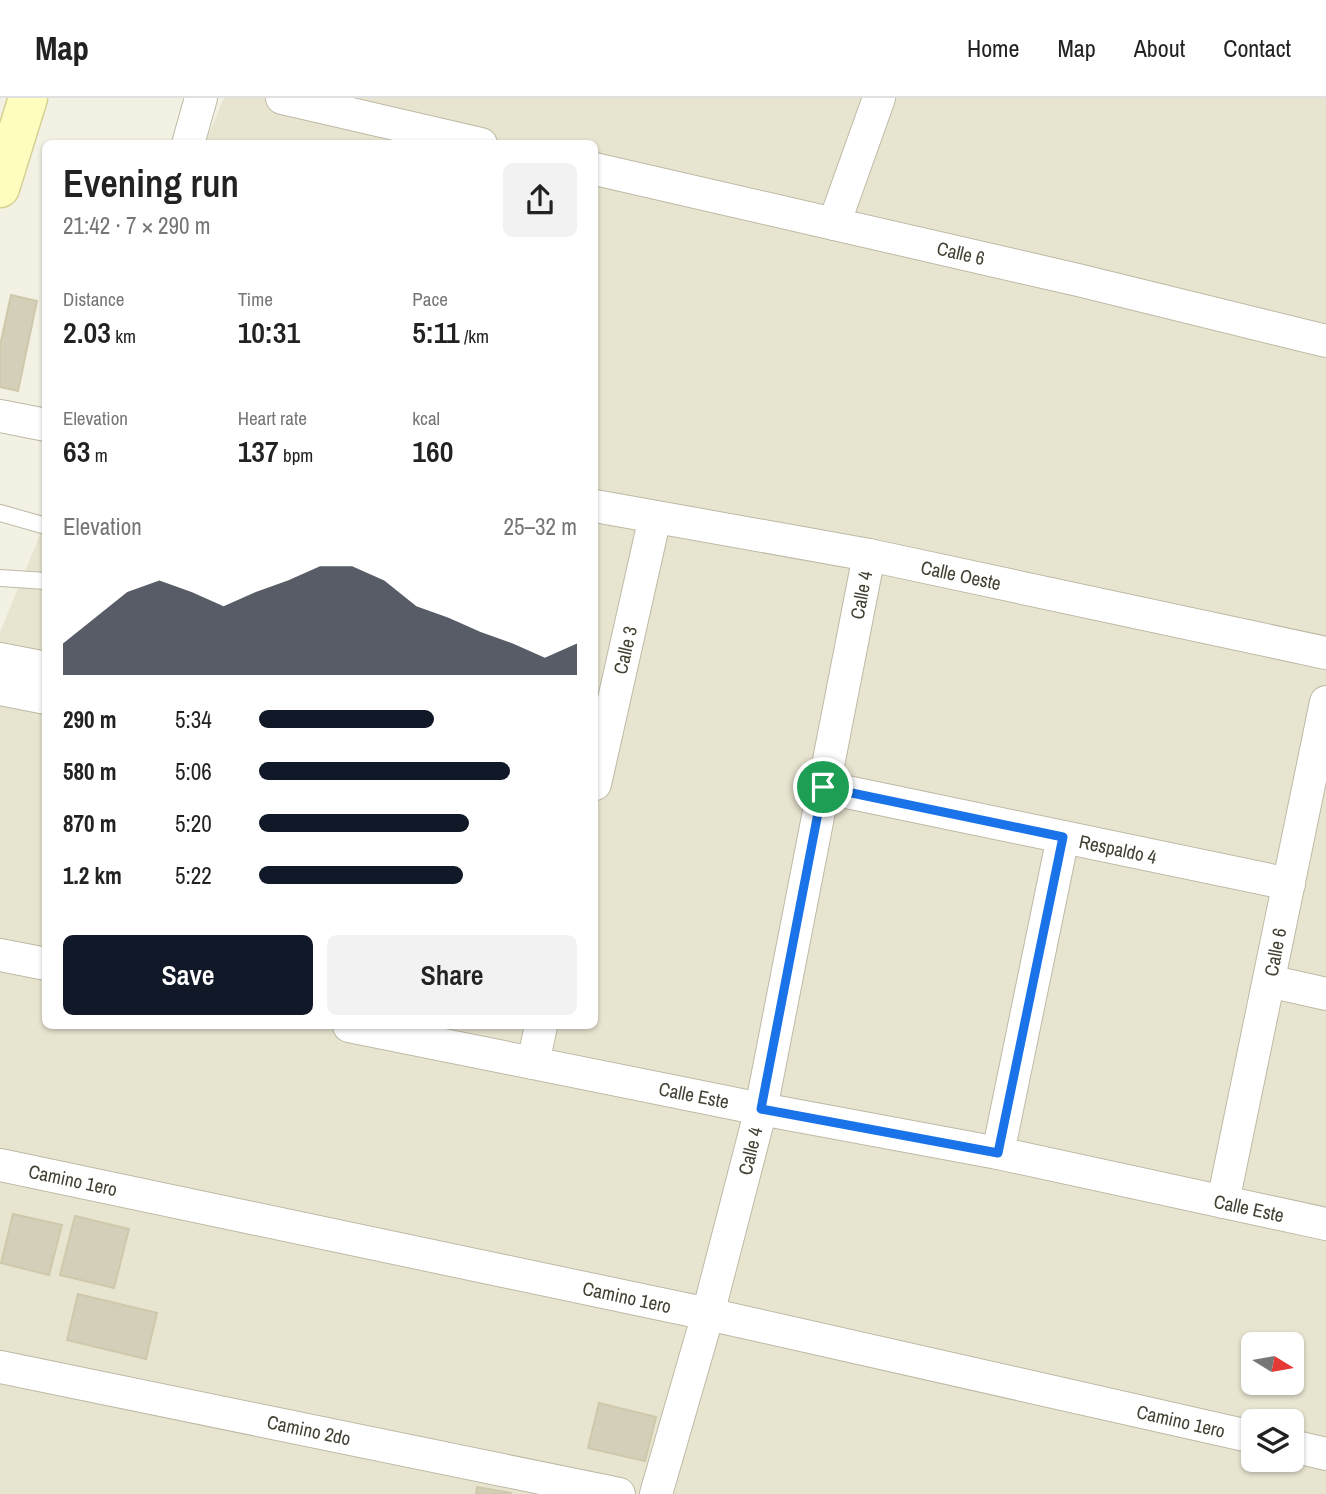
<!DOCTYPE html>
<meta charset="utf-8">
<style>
:root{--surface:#fff;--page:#f2f2f2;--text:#222;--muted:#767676;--line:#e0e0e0;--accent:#111827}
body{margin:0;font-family:"Archivo Narrow",sans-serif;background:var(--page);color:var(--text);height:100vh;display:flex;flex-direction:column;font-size:26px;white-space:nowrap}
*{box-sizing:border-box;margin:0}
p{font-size:23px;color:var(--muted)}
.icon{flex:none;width:38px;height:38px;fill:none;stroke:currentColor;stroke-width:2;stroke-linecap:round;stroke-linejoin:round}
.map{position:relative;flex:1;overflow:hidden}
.sheet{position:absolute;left:42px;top:42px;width:556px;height:889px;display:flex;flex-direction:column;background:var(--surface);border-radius:10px;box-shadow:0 2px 5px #0004}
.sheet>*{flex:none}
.needle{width:46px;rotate:101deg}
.controls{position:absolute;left:1241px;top:1234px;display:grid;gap:14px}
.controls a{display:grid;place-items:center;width:63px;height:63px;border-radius:10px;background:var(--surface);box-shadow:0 2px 5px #0004;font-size:35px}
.pin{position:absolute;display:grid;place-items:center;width:60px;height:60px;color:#fff;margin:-30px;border:4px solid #fff;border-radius:50%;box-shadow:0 2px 7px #0007}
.round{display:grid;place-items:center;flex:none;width:74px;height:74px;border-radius:10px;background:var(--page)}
.overview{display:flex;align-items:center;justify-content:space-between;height:119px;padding:0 21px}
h1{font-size:38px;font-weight:600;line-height:52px}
.figures{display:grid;grid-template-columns:repeat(3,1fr);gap:10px;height:119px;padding:7px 21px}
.figures div{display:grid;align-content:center}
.figures b{font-size:30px;font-weight:600}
.figures small{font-size:19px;font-weight:400}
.figures p{font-size:19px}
.chart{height:196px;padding:14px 21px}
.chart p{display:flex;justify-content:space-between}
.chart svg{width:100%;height:126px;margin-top:7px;fill:var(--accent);opacity:.7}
.button{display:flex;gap:14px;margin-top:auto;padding:14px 21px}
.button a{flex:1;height:80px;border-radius:10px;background:var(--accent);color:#fff;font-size:28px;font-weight:600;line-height:80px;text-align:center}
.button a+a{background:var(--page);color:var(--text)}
ul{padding:0 21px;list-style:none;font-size:23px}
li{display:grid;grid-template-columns:112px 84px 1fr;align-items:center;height:52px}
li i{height:18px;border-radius:9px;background:var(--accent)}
header{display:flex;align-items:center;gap:42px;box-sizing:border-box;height:98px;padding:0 35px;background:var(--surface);border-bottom:2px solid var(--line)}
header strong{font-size:33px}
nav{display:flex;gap:38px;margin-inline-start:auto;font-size:24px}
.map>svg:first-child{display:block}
</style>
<header>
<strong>Map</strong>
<nav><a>Home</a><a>Map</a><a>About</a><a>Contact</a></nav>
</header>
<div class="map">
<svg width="1326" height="1396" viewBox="0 0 1326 1396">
<rect width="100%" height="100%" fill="#f2f1e3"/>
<path fill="#e7e4d0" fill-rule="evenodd" d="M224,0H1326V1396H0V534L45,425L46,928H595V46L205,45ZM1253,1246H1292V1284H1253ZM1253,1323H1292V1362H1253Z"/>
<g fill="#d4cfb8" stroke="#cfc8ab" stroke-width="2">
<path d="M11,197L37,203L18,293L0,289V248Z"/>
<path d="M13,1116L62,1127L49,1177L1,1165Z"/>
<path d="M75,1118L129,1131L114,1190L60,1177Z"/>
<path d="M78,1196L157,1215L146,1261L67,1242Z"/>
<path d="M599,1305L656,1319L645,1363L588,1350Z"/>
<path d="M477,1389L511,1395V1396H476Z"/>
</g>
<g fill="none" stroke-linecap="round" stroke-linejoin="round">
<defs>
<g id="service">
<path d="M0,415L46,428"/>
<path d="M0,480L46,483"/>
</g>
<g id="minor">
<path d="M282,0L481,46"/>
<path d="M188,46L201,0"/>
<path d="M595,71L1078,182L1326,243"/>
<path d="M834,126L879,0"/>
<path d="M0,318L46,327"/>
<path d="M595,408L869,457L1326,555"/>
<path d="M0,561L46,570"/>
<path d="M0,591L46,600"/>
<path d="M595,686L655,419"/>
<path d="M823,689L1289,786"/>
<path d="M0,857L46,866"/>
<path d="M1269,883L1326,896"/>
<path d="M349,928L761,1011L998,1055L1326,1126"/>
<path d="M533,965L541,928"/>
<path d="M998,1055L1063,739"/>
<path d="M0,1067L708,1216L1253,1339"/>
<path d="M1223,1104L1326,604"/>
<path d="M0,1269L619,1396"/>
<path d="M1292,1348L1326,1356"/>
<path d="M656,1396L708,1216L761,1011L869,457"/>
</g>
<path id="secondary" d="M0,90L28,0"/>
</defs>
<use href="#service" stroke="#bebaa5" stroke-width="18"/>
<use href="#minor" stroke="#bebaa5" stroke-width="34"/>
<use href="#secondary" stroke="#d4d190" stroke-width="41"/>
<use href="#service" stroke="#fff" stroke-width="16"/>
<use href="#minor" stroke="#fff" stroke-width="32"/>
<use href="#secondary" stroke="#fffcc0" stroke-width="38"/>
</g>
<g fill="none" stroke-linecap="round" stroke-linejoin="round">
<defs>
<path id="route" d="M823,689L1063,739L998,1055L761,1011Z"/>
</defs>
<use href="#route" stroke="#fff" stroke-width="14"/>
<use href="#route" stroke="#1a73e8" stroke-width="9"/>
</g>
<g text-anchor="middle" stroke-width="5" stroke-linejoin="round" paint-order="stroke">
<g font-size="19" fill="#444133" stroke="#fff">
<text transform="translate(961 155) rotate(13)" y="7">Calle 6</text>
<text transform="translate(961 477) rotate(12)" y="7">Calle Oeste</text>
<text transform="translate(861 497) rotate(-79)" y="7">Calle 4</text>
<text transform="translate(625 552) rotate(-77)" y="7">Calle 3</text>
<text transform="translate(1118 751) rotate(12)" y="7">Respaldo 4</text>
<text transform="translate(1275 854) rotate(-79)" y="7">Calle 6</text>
<text transform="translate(694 997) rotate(11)" y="7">Calle Este</text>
<text transform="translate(750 1053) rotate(-76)" y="7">Calle 4</text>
<text transform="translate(73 1082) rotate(12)" y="7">Camino 1ero</text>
<text transform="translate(1249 1110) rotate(12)" y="7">Calle Este</text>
<text transform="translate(627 1199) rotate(12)" y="7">Camino 1ero</text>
<text transform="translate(1181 1323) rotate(13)" y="7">Camino 1ero</text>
<text transform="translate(309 1332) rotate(12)" y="7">Camino 2do</text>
</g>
</g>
</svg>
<div class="controls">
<a><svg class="needle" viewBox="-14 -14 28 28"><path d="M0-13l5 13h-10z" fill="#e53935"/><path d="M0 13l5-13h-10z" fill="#767676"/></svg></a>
<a><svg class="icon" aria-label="layers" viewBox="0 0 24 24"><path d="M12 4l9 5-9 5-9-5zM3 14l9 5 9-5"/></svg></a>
</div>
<div class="pin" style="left:823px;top:689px;background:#1e9e55"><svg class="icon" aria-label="arrive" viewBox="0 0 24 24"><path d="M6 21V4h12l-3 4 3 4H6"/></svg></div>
<section class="sheet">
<div class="overview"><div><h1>Evening run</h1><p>21:42 · 7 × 290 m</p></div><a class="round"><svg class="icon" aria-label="share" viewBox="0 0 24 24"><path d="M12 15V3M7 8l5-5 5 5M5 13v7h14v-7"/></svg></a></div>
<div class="figures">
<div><p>Distance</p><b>2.03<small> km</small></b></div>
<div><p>Time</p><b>10:31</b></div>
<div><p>Pace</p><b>5:11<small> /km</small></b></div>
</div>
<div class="figures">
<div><p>Elevation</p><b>63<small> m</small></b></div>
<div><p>Heart rate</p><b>137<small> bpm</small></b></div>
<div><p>kcal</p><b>160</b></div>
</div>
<div class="chart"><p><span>Elevation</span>25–32 m</p>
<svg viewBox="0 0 160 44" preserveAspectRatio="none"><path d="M0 44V33L10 24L20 15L30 11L40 15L50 20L60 15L70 11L80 6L90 6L100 11L110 20L120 24L130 29L140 33L150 38L160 33V44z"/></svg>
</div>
<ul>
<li><b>290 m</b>5:34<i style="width:55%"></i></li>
<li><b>580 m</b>5:06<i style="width:79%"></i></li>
<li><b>870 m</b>5:20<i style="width:66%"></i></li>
<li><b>1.2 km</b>5:22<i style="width:64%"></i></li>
</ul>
<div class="button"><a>Save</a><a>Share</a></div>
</section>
</div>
